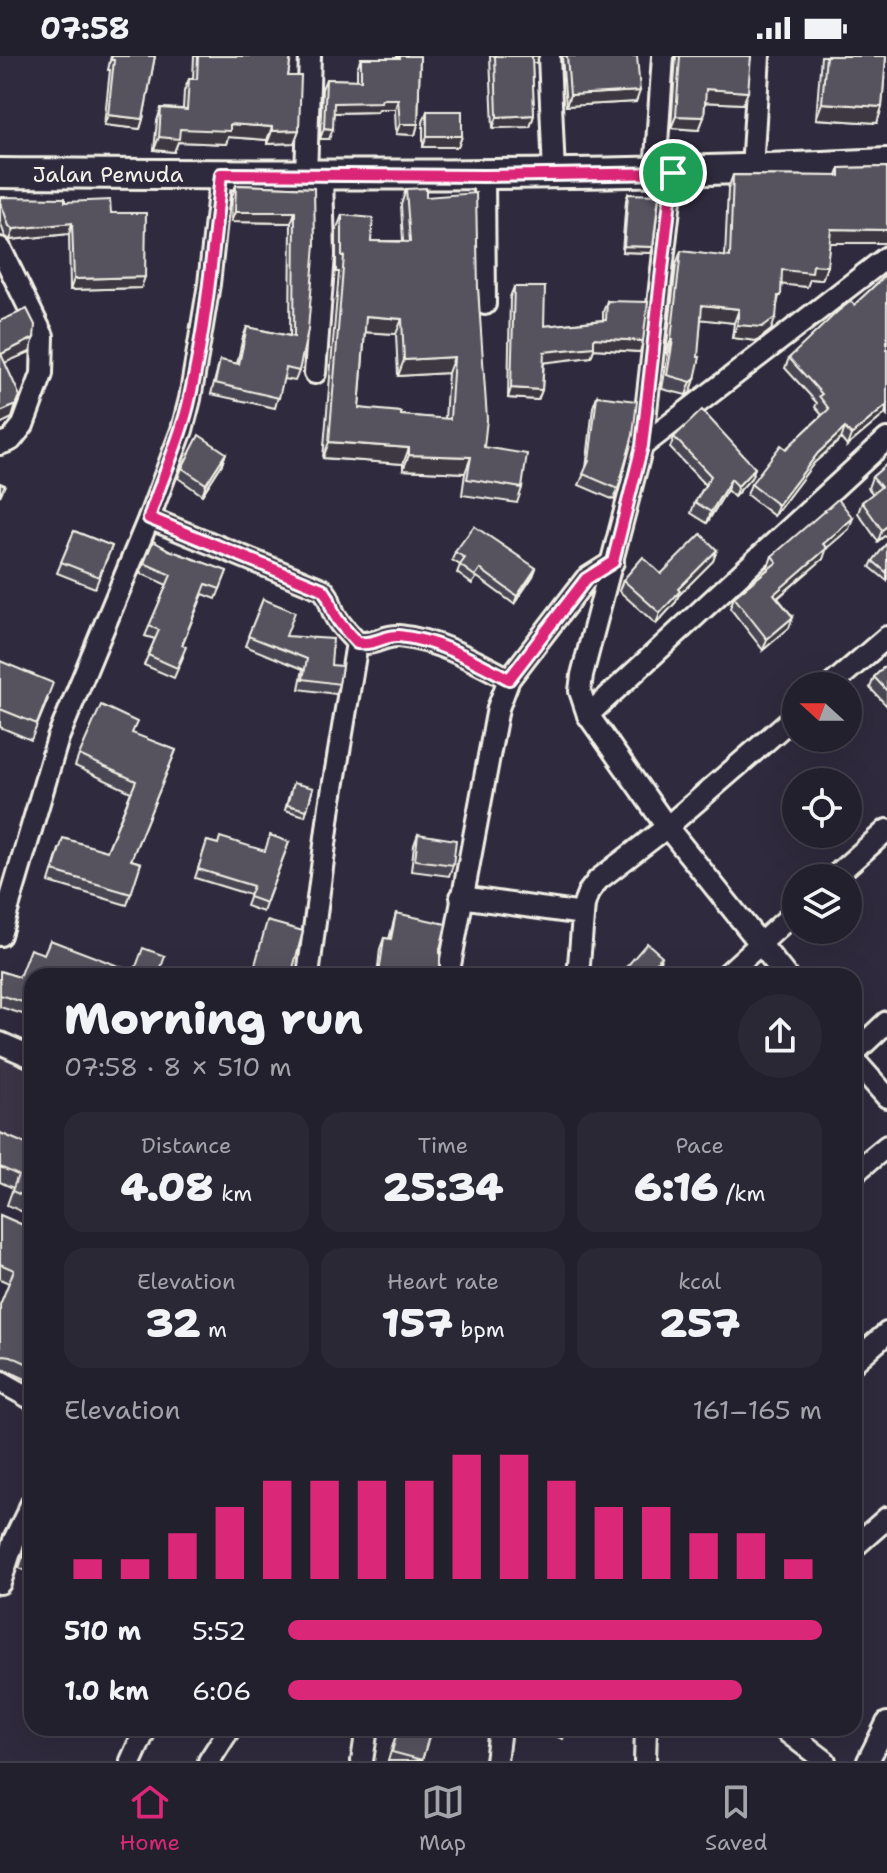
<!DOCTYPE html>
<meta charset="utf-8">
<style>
:root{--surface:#23202e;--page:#2b2836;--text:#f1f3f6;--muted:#a3a3aa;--line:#403e4a;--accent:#db2777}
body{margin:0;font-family:"Shantell Sans",sans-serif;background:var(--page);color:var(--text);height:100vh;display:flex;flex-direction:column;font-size:30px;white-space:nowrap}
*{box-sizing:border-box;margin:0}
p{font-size:26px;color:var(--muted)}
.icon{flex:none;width:44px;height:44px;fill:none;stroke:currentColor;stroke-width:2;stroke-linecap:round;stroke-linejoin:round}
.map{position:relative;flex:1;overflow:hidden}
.sheet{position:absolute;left:24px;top:912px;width:838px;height:768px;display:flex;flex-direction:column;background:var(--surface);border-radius:24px;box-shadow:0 8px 32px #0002,0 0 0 2px var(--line)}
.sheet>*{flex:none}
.needle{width:52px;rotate:291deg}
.fabs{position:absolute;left:782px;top:616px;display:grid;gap:16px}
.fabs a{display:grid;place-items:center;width:80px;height:80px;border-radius:50%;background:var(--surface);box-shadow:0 8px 32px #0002,0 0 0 2px var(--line);font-size:40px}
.pin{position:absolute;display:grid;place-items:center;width:68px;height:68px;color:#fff;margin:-34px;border:4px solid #fff;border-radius:50%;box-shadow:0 2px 8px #0007}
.round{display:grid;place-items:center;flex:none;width:84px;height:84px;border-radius:42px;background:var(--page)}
.overview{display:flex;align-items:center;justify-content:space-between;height:136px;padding:0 40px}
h1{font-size:44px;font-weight:800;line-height:60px}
.metrics{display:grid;grid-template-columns:repeat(3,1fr);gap:12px;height:136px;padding:8px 40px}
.metrics div{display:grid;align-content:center;border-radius:20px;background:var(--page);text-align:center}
.metrics b{font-size:40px;font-weight:800}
.metrics small{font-size:22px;font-weight:400}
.metrics p{font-size:22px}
.chart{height:224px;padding:16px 40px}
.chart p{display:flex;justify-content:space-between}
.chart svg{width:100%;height:144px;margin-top:8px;stroke:var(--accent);stroke-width:6}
ul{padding:0 40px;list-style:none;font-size:26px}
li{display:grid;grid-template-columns:128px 96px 1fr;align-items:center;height:60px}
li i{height:20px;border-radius:10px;background:var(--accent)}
.status{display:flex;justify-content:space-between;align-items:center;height:56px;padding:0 40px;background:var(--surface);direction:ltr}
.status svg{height:22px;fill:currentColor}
.tab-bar{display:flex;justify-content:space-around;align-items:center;height:112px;border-top:2px solid var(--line);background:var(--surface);font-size:22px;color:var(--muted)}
.tab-bar a{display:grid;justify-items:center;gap:4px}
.tab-bar .active{color:var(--accent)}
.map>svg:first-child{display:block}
</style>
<div class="status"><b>07:58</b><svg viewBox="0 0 49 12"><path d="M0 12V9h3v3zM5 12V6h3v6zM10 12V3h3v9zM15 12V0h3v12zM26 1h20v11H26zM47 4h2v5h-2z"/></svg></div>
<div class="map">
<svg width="887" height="1705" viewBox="0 0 887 1705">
<rect width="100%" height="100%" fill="#2f2a3d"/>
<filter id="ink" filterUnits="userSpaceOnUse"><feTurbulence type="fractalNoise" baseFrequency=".0125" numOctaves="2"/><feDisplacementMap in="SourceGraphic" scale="16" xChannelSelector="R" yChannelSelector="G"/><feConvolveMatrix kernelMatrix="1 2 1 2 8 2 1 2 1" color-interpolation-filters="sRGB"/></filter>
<g filter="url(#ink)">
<path fill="#3b3647" d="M0,998L32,1011V1088L0,1077Z"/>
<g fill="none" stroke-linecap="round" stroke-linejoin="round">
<defs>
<g id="minor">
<path d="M549,0L554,118"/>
<path d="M752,113L759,0"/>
<path d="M655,117L663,0"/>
<path d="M673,117L642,390L582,619L580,635L588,659L667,771L786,920"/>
<path d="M306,119L310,0"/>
<path d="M484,120L485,248"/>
<path d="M0,192L43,280L42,318L23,369L11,384L0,388"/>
<path d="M315,317L324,199L322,118"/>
<path d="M642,390L887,201"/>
<path d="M149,462L322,533C330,540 329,546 333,555C337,567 349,577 357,587L330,750L308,920"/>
<path d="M357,587C378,589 383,579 399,580C438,584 475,605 509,623"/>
<path d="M830,630L887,581"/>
<path d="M588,659L887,383"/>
<path d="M833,822L887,774"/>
<path d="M461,841L583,858"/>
<path d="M0,879L58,682L149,462L182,374L190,343L209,228L221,118"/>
<path d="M448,920L498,652L509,623L586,523L613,506"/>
<path d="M578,920L584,849L588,837L598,824L667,771L796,659"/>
<path d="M725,920L796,855"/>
<path d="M0,987L32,1001"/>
<path d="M854,997L887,966"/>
<path d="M854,1004L887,1041"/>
<path d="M854,1117L887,1090"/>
<path d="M854,1306L887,1277"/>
<path d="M0,1325L32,1343"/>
<path d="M854,1491L887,1462"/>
<path d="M0,1527L14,1484L32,1447"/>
<path d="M782,1672L825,1705"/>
<path d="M131,1705L146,1672"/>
<path d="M209,1705L230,1672"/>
<path d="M362,1705L367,1672"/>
<path d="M496,1705L500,1672"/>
<path d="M645,1705L646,1672"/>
<path d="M868,1705L887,1667"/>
</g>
<path id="secondary" d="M0,117C296,119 591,122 887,107"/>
</defs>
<use href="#minor" stroke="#f4f1e8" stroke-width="26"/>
<use href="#secondary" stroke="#f4f1e8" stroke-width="34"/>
<use href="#minor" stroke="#2f2a3d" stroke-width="20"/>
<use href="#secondary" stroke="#2f2a3d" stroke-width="28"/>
</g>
<g fill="#4a4752" stroke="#f4f1e8" stroke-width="2" fill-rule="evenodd">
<path d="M111,0H155L143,63L140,73L104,69L110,14H108Z"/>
<path d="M194,0H291L288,20L299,74L294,87L267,88V84L228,81L226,88L178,86L174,96L154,94L157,65L161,52L183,53L184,35L189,23H193Z"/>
<path d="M397,0H420L418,68L415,79L396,78L395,53H379L377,56L334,57L329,83H320L322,33L326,23L357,24V12L361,2H397Z"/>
<path d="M490,0H539L536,7H532L534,59L530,71L493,72Z"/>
<path d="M562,0H637L636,46L566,50Z"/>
<path d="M676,0H751L743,48L705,46L704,61L699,74L671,72Z"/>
<path d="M821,0H886L882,51L877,67L816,63Z"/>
<path d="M427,55L462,80L458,91H423V66Z"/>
<path d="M887,111V187H829L827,210L822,224L810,223L807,231L782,228L771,274L757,285L732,282L734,267L701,263L695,323L690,337L686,339L662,333L668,298L666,297L676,209L681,195L725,201L728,133L733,119L837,120L840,112Z"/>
<path d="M236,129L314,132L299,315L295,325L283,323L275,352L211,338L220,304L237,308L243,281L247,271L290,280L291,167L231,166L232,140Z"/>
<path d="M406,133L426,141L478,232L484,391L522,432L517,447L462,439L465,417L403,414V408L323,402L339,216H336V175L342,159L371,185H403L401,149ZM365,276L396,278L398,320L448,317L445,363L401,359L359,352Z"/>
<path d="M628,138L651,197L622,196L626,144Z"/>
<path d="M0,141L65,146L111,157L141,232L70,234L69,178L10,184L5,180L0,166Z"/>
<path d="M887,218V360L885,358L847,390L841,383L814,407L774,460L747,439L751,428L786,393L822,359L815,351L817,347L785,312L789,302L854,249Z"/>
<path d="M514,231L544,270L603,264V256L607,245L640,296L594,293L591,301L544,306L542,334L538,344L508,342L510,241Z"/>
<path d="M597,340L618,433L614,444L579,429L586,413L593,351Z"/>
<path d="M674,381L755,412L751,422L734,441L727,434L707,467L691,457L695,446L705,429L670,392Z"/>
<path d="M226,397L222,408L202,439L178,422L182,412Z"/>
<path d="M887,408V478L878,485L858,457L862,446L873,438L868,432L872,421Z"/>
<path d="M849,473L826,492L823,503L778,542L793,561L789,572L763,594L730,552L734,541L769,512L768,511L772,500Z"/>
<path d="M74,475L112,490L95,532L57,517Z"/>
<path d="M153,485L169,494L227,515L216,543L203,538L182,589L183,601L174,622L144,609L155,583L145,580L167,529L140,517Z"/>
<path d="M887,487V525L870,511L873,505Z"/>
<path d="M717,494L713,505L678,540L676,546L656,568L619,535L623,524L661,518Z"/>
<path d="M455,496L536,512L533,520L514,548L477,521L472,528L457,517L460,509L452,504Z"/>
<path d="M263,543L286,580L331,609L339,628L335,638L299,633L303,613L245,590Z"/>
<path d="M0,605L48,643L31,684L0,671Z"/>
<path d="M887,608V650L870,632L874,621Z"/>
<path d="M133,678L176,694L131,804L141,807L127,849L49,826L59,793L107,795L131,736L75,710L79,699Z"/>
<path d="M291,732H313L305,760L285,754Z"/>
<path d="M418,778L453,809L449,820L411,815L414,789Z"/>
<path d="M207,785L218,788L264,795L289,786L263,856L246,850L250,839L195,822Z"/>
<path d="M396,857L440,893V920H377L380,893L384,882L389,883Z"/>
<path d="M44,898L134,916L158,920H32V961L0,951V915L19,921Z"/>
<path d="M0,1077L28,1089L32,1084V1160L7,1149L13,1132L0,1126Z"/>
<path d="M0,1159L32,1173V1326L6,1314L0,1312V1249L9,1227L0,1223Z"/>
<path d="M29,1482L32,1484V1517L19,1512Z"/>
<path d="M398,1672L430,1677L422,1705H388Z"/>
<path d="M534,1672H567L563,1683Z"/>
</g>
<g fill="#3c3942" stroke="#f4f1e8" stroke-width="2">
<path d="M530,0H539L536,7H528Z"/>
<path d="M706,33L748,36L743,48L701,46Z"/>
<path d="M640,35L636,46L566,50L570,39Z"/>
<path d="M382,43H398L395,53H379L377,56L330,57L334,47Z"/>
<path d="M822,47L882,51L877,67L816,63Z"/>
<path d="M108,59L143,63L140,73L104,69Z"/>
<path d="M534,59L530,71L493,72L497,61Z"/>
<path d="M676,60L704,61L699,74L671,72Z"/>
<path d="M230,68L272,71L267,84L228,81L226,88L178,86L174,96L154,94L159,81L180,73Z"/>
<path d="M400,68H418L415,79L396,78Z"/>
<path d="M324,72L333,73L329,83H320Z"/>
<path d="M299,74L294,87L267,88L272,75Z"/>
<path d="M427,80H462L458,91H423Z"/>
<path d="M235,156H295L291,167L231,166Z"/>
<path d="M72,167L69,178L10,184L14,173Z"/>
<path d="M831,173L887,174V187H826Z"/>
<path d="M624,190L653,191L651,197L622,196Z"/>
<path d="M813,209L827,210L822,224L810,223L807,231L777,228L782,214Z"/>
<path d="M145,221L141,232L70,234L74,223Z"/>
<path d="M702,249L739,253L734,267L697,263Z"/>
<path d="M366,260L402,263L396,278L360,276Z"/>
<path d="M776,261L771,274L757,285L732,282L737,269Z"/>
<path d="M34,282L30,296L0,309L1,298Z"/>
<path d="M594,282L643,285L640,296L594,293L591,301L541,307L544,296Z"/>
<path d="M671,284H673L668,298L666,297Z"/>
<path d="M454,301L448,317L398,320L404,304Z"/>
<path d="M695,323L690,337L686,339L691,326Z"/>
<path d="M511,332L542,334L538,344L508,342Z"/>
<path d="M16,349L12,362L0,368V356Z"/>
<path d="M887,349L885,358L847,390L851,379Z"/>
<path d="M845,372L841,383L814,407L774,460L778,449L818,397Z"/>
<path d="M329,386L409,392L403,408L323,402Z"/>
<path d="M226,397L222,408L202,439L206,428Z"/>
<path d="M409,399L471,401L465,417L403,414Z"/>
<path d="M755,412L751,422L734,441L738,430Z"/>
<path d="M731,423L727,434L707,467L711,456Z"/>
<path d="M853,462L849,473L819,499L823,488Z"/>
<path d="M887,470V478L878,485L882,474Z"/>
<path d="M827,492L823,503L770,548L774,538Z"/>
<path d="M717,494L713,505L678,540L676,546L656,568L660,557L678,533Z"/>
<path d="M536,512L533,520L514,548L517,540Z"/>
<path d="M793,561L789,572L763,594L767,583Z"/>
<path d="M662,900L658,911L650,920H644Z"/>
</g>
<g fill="#56525f" stroke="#f4f1e8" stroke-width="2" fill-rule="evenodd">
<path d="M112,0H155L143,63L108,59L114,4H111Z"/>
<path d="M198,0H291L288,20H301L299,74L272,75V71L230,68V75L180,73L179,83L159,81L161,52L187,54L189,23H197Z"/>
<path d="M400,0H420L418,68H400L398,43H382L381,46L334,47L333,73L324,72L326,23L361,24V2H400Z"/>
<path d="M495,0H532L534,59L497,61Z"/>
<path d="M567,0H637L640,35L570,39Z"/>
<path d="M680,0H751L748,36L706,33L704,61L676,60Z"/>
<path d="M826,0H886L882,51L822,47Z"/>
<rect x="427" y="55" width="35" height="25"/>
<path d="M887,111V174L831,173L827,210L813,209L812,217L782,214L781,240H778L776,261L762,271L737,269L739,253L702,249L698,301H700L695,323L691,326L667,319L673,284H671L681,195L730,201L733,119L840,120V112Z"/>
<path d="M236,129L314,132L315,188L308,274L299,315L286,312L279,342L215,327L220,304L239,308L247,271L294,281L295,156H235Z"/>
<path d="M426,132V141L476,137L478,232L487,363L484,391L527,398L522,432L467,423L471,401L409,399V392L329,386L344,200H342V159L373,162L371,185L410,186L406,133ZM366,260L402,263L404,304L454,301L450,363L401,359V356L359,352Z"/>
<path d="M628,138L659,139L653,191L624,190Z"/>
<path d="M0,141L65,142V146L110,144L111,157H146L145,221L74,223L72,167L14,173L9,170L0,144Z"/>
<path d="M887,218V349L851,379L845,372L818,397L778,449L751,428L781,389L786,393L829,353L819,340L822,338L789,302L837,256L851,245L854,249Z"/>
<path d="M514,231H545L544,270L606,264L607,245L648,246L643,285L594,282V291L544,296L542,334L511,332Z"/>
<path d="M27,253L35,269L34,282L1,298L20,340L16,349L0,356V265Z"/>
<path d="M597,340L637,345L633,379L618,433L583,418L589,405Z"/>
<path d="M702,354L755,412L738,430L731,423L711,456L695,446L711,420L674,381Z"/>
<path d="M199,379L226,397L206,428L182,412Z"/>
<path d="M887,408V470L882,474L862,446L881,431L872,421Z"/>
<path d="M0,427L5,429L0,440Z"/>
<path d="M838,443L853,462L823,488L827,492L774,538L793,561L767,583L734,541L777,506L772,500Z"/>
<path d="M474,470L536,512L517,540L480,513L475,520L460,509L465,502L455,496Z"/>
<path d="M74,475L112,490L99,521L61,506Z"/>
<path d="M701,478L717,494L678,533L680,535L660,557L623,524L643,501L661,518Z"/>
<path d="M153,485L169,494L227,515L220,533L206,528L182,589L186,591L177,612L148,599L159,574L149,570L171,519L144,507Z"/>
<path d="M887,487V517L873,505Z"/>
<path d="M263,543L295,556L286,580L333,583L331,609L342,610L339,628L303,623L307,603L248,580Z"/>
<path d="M0,605L53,627L37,668L0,653Z"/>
<path d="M887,608V635L874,621Z"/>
<path d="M101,649L137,666L132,677L176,694L131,804L141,807L131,838L53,815L63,782L107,795L136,725L79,699Z"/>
<path d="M293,727L313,732L307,754L287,749Z"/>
<path d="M418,778L456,784L453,809L415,804Z"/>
<path d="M270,779L289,786L266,847L249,841L253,830L198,813L207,785L218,788L220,781L265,795Z"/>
<path d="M396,857L446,868L440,893V920H395L379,918L384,882L391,883Z"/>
<path d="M267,865L303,875L291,920H252Z"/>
<path d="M50,884L134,916L143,892L165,900L158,920H32V949L0,939V915L19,921L30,893L44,898Z"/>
<path d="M647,887L662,900L644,920H627L622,916Z"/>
<path d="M0,1077L28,1089L30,1083L32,1084V1144L12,1135L18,1119L0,1111Z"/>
<path d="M0,1159L32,1173V1310L11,1300L4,1299L0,1301V1249L14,1214L0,1208Z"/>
<path d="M29,1482L32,1484V1505L23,1501Z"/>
<path d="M398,1672H411L430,1677L422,1704L392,1696Z"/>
</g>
</g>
<g fill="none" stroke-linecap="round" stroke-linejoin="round" filter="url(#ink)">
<defs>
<path id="route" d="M673,117L642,390L613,506L586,523L509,623C475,605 438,584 399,580C383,579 378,589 357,587C349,577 337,567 333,555C329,546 330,540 322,533L149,462C161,423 180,386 189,345C206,271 213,194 221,118L484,120Z"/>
</defs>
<use href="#route" stroke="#fff" stroke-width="16"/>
<use href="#route" stroke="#db2777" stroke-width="10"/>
</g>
<g text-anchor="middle" stroke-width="6" stroke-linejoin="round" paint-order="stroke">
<g font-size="22" fill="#f4f1e8" stroke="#2f2a3d">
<text x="108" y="126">Jalan Pemuda</text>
</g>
</g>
</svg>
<div class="fabs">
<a><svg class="needle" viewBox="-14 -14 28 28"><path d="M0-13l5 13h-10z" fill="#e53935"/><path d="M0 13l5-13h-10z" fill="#a3a3aa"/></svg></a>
<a><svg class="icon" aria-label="locate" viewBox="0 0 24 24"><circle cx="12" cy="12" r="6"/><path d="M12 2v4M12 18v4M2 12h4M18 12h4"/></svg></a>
<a><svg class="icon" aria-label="layers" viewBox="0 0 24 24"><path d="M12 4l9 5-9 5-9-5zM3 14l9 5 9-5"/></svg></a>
</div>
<div class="pin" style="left:673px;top:117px;background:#1e9e55"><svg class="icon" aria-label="arrive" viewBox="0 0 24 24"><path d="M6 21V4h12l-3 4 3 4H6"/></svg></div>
<section class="sheet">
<div class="overview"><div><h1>Morning run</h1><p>07:58 · 8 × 510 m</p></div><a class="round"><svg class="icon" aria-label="share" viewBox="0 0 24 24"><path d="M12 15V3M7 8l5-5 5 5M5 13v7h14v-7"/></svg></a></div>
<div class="metrics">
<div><p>Distance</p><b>4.08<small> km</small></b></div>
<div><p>Time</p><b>25:34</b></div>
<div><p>Pace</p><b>6:16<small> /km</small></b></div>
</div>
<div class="metrics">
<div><p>Elevation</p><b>32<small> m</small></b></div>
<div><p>Heart rate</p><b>157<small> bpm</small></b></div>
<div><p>kcal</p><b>257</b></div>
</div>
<div class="chart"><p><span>Elevation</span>161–165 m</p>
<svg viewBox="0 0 160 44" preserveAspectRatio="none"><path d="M5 44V38M15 44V38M25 44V30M35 44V22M45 44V14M55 44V14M65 44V14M75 44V14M85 44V6M95 44V6M105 44V14M115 44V22M125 44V22M135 44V30M145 44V30M155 44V38"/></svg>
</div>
<ul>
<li><b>510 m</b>5:52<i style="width:100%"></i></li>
<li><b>1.0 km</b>6:06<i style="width:85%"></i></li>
</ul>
</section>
</div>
<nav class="tab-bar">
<a class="active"><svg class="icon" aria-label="home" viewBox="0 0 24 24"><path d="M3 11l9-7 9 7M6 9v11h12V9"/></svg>Home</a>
<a><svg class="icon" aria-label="map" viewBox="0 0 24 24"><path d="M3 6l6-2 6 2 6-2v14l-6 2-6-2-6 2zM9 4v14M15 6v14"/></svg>Map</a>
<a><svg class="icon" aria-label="saved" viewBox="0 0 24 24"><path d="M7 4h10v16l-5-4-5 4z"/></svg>Saved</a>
</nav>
